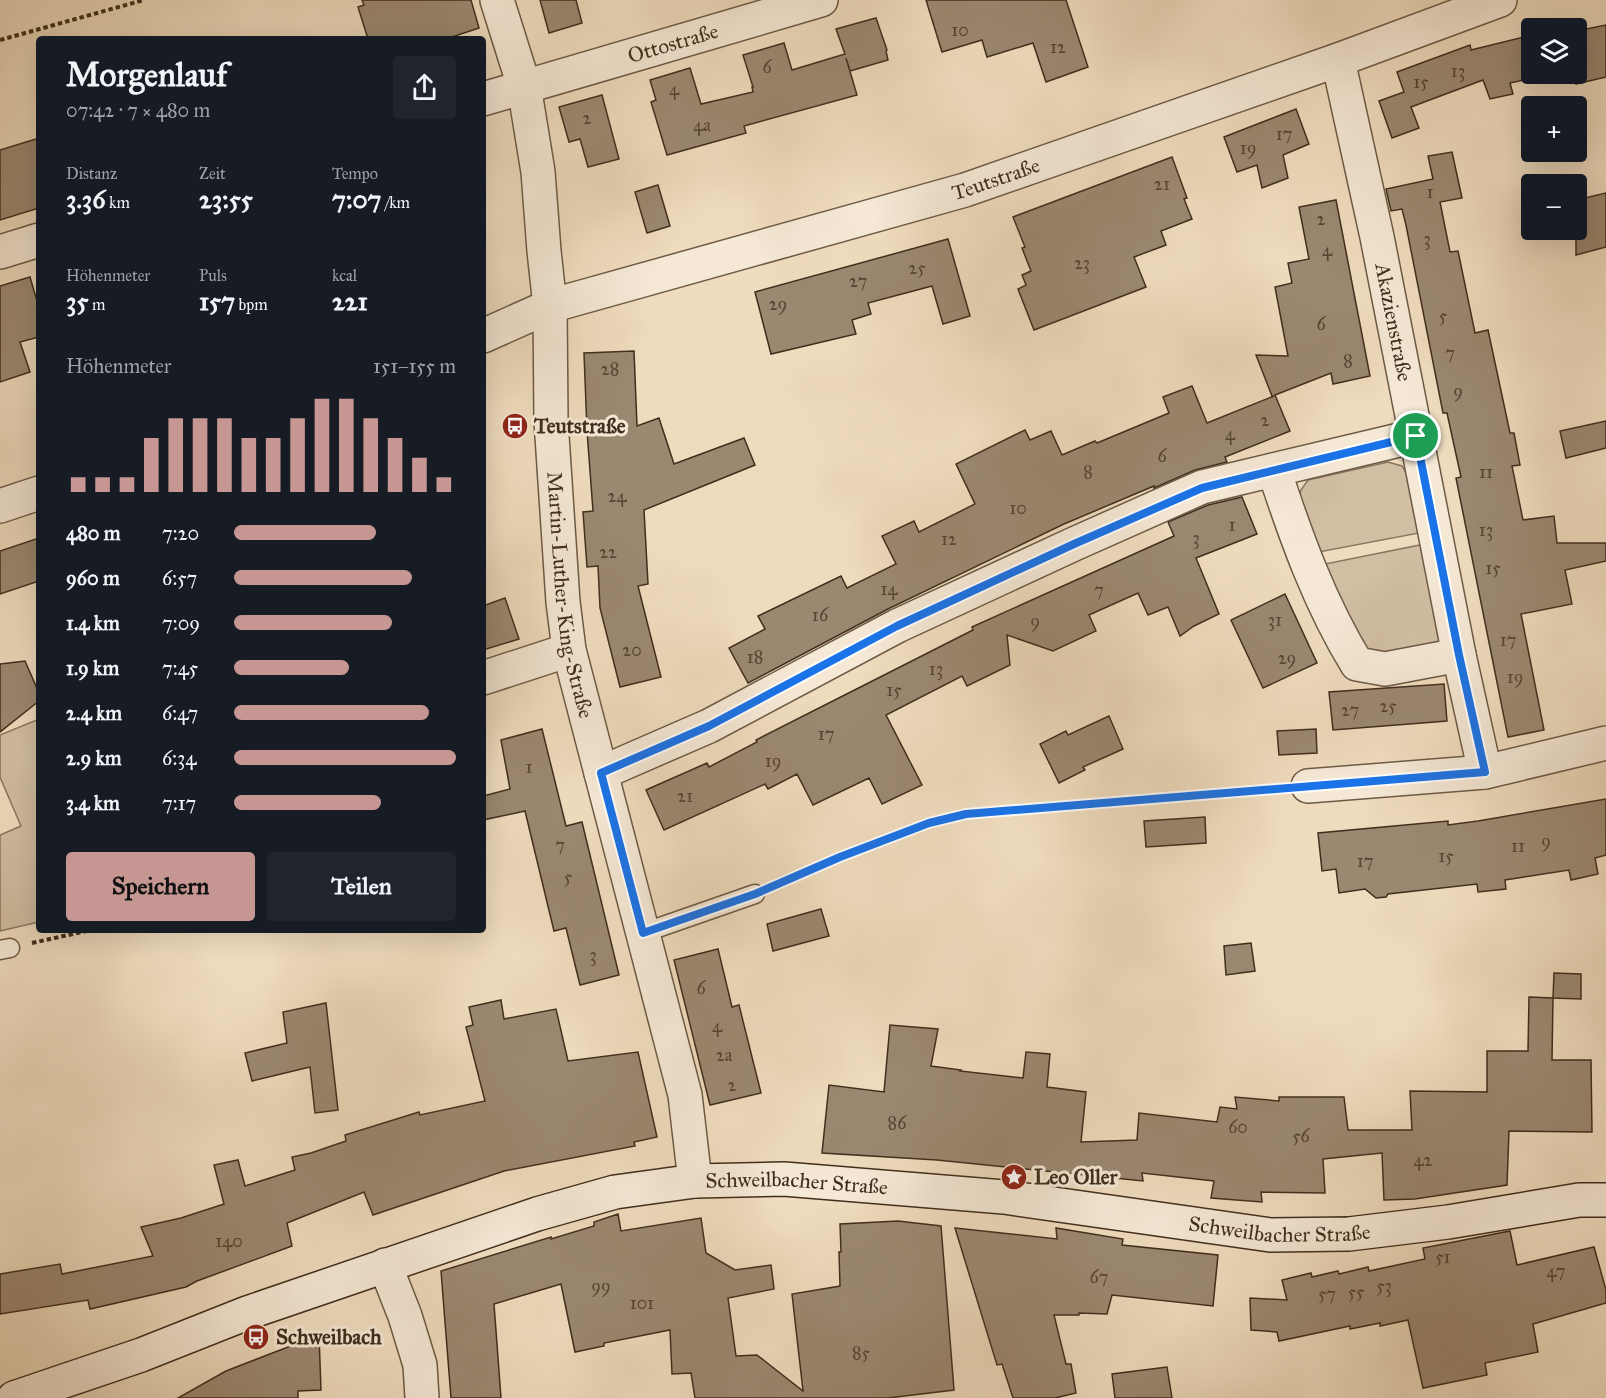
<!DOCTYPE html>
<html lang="de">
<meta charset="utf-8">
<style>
:root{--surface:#171b24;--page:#20242c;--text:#f1f3f6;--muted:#9ea1a6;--accent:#c59692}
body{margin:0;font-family:"IM FELL Great Primer",serif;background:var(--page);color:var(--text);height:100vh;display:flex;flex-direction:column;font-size:22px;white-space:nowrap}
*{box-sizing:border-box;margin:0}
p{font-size:20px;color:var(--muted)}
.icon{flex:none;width:33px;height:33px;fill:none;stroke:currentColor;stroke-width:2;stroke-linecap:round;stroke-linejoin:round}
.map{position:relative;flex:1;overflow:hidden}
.side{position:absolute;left:36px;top:36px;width:450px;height:897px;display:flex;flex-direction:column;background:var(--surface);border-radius:6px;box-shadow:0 6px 24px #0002}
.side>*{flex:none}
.fabs{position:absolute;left:1521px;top:18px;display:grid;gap:12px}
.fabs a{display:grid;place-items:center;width:66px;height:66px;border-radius:6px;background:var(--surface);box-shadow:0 6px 24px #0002;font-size:30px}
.pin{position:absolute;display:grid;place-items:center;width:51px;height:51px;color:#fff;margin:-26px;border:3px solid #fff;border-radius:50%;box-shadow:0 2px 6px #0007}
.round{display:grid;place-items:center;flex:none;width:63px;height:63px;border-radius:6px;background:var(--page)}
.summary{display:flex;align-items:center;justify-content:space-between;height:102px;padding:0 30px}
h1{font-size:33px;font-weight:800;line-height:45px}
.stats{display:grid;grid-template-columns:repeat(3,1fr);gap:9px;height:102px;padding:6px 30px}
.stats div{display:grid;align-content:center}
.stats b{font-size:26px;font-weight:800}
.stats small{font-size:16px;font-weight:400}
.stats p{font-size:16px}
.chart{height:168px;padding:12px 30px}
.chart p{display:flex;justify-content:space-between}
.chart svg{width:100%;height:108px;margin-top:6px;stroke:var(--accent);stroke-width:6}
.primary-button{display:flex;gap:12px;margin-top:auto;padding:12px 30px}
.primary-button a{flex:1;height:69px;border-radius:6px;background:var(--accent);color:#111;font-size:24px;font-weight:800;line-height:69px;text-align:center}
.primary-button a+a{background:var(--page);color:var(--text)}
ul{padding:0 30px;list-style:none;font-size:20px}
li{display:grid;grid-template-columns:96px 72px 1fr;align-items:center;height:45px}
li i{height:15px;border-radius:8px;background:var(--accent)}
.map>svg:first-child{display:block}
</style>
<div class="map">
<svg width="1606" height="1398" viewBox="0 0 1606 1398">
<rect width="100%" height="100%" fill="#efdcbe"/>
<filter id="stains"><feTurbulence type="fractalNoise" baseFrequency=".00333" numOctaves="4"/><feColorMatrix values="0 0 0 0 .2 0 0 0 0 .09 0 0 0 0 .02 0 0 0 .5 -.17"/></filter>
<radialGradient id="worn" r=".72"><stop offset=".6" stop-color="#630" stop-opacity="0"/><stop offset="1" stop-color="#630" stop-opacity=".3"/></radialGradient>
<g fill="#d1bea3" stroke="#887660" stroke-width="1.5">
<path d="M1388,462L1402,466L1407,474L1419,533L1319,552L1298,500L1301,490L1308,480Z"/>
<path d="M1425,544L1448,646L1388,658L1362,650L1325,564Z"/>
<path d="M39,719V922L0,931V835L21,826L0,777V735Z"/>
</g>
<g fill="#9b8871" stroke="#402e1d" stroke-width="1.5">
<path d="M362,0H471L479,28L446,39H368L358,7L364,5Z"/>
<path d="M540,0H576L582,23L549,33Z"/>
<path d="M926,0H1066L1088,67L1046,82L1033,43L987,57L982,40L942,52Z"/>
<path d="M876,18L887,50L886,51L888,60L850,71L846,58L857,95L744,126L746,133L667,155L651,102L656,100L650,80L690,68L701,104L753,92L752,87H753L743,55L784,43L792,70L845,54L836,29Z"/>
<path d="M1606,25V77L1576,84V31Z"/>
<path d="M1532,35V74H1550L1510,83L1513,94L1490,99L1483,80L1411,107L1419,128L1392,138L1379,101L1404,92L1397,72L1470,45L1471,50Z"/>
<path d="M602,95L619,159L588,167L580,139L569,142L559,107Z"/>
<path d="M1296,109L1309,144L1283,155L1288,178L1262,188L1257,165L1237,172L1224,137Z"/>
<path d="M39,138V208L0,220V150Z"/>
<path d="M1452,152L1462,198L1440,202L1450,252L1458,251L1475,333L1488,330L1510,433H1514L1520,465L1512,466L1523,520L1554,516L1557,543H1606V561L1565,570L1572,604L1521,614L1544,730L1508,737L1456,478L1461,477L1447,413H1443L1406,225L1402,209L1391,211L1386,189L1433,179L1428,156Z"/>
<path d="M1172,157L1187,198L1184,199L1192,219L1161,231L1166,245L1134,257L1146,287L1034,330L1018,289L1026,285L1022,275L1031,271L1022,248L1025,247L1013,217Z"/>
<path d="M658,185L670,226L647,233L635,192Z"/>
<path d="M1606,193V247L1576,255V200Z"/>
<path d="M1336,200L1370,376L1333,384L1331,373L1275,395L1290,431L1225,457L1227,462L1195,470L1154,488V486L1064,524L888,609L748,683L729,648L765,629L758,616L841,576L847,588L896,564L882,536L914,521L919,532L975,504L956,464L1025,430L1030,440L1051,431L1062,455L1095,441L1097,443L1169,413L1163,397L1192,386L1207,423L1274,396H1272L1256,355L1288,356L1275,287L1292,283L1288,263L1309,259L1299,207Z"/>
<path d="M948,239L970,316L943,324L932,286L868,303L871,314L852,320L856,334L771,354L755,292Z"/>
<path d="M30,277L39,308V337L20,342L30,372L0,382V286Z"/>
<path d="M634,351L637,426L659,418L674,464L744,438L755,465L644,510L648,584L638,586L661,677L620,687L600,608L598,566L587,567L583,512L593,511L587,431L584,353Z"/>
<path d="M1606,421V448L1566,458L1560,431Z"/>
<path d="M1242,497L1257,534L1196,558L1219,614L1194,626L1180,636L1168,607L1148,615L1138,593L1089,615L1096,631L1053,651L1007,635L1010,665L967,686L962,676L886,715L922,785L882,804L869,778L813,805L797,774L768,789L765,784L664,830L646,790L707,763L709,767L757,742L756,740L973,630L972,627L1174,536L1168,522L1208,505Z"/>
<path d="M39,538V581L0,594V551Z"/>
<path d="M1285,594L1317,663L1263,688L1231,620Z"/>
<path d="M505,598L519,639L483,650V606Z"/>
<path d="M25,661L39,693V701L0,732V664Z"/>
<path d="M1444,684L1447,721L1333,730L1329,692Z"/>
<path d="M1109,716L1123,749L1083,767L1085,770L1059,783L1040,744L1066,731L1068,735Z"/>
<path d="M542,729L566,826L582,822L619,975L580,985L566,928L554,931L525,811L483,820V796L510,789L501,740Z"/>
<path d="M1316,729L1317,753L1279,755L1277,731Z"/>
<path d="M1606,799V855L1595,858L1598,874L1571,880L1569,870L1505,880L1506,889L1478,892L1477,884L1388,894L1386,897L1376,898L1365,889L1339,893L1336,869L1322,871L1318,833L1448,821V825L1478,821Z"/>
<path d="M1205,817L1206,843L1146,847L1144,821Z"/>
<path d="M821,909L829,936L773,951L767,924Z"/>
<path d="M1251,943L1255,971L1226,975L1224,946Z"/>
<path d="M718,949L732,1007L739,1005L761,1093L710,1105L674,960Z"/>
<path d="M1554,973L1581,974V999L1553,998Z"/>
<path d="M1529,997L1553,998L1552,1060H1591L1592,1132L1509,1131L1507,1185L1415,1199L1384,1200L1382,1153L1323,1159L1325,1193L1261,1192L1262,1202L1211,1198L1214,1181L1142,1173L1143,1181L937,1160L822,1153L829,1085L884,1092L890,1025L938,1029L931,1066L961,1070L960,1071L1023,1078L1026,1052L1050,1054L1047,1087L1086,1092L1081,1142L1137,1140L1139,1113L1217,1122L1220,1107L1237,1109L1235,1097L1279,1101V1097H1344L1348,1130H1412L1410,1091L1487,1092V1051H1528Z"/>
<path d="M501,1000L504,1019L556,1009L568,1061L638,1052L657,1137L634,1142L635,1146L504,1171L373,1215L364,1192L287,1223L292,1246L197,1281L186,1287L90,1309L88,1300L0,1314V1274L60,1264L62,1274L153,1256L141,1227L181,1218L224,1204L214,1165L238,1160L245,1186L295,1170L292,1157L311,1153L346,1141L345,1135L419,1112L420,1115L485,1101L466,1027L473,1025L469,1007Z"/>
<path d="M326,1003L338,1110L315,1113L310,1067L252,1081L245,1053L287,1043L283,1012Z"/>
<path d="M618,1214L621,1231L701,1218L706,1253L735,1270L771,1265L774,1289L728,1298L736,1356L757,1355L803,1391L792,1294L840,1286L839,1252H841L840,1224L898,1221L941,1226L954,1390L888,1398H695L691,1373L672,1374L670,1330L604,1343V1346L575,1352L561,1284L494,1304L501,1398H451L441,1271L551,1237V1239L594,1226V1222Z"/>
<path d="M955,1228L1057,1239L1056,1228L1123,1239L1122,1245L1218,1255L1213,1306L1112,1295L1107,1314L1079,1313V1315H1054L1066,1364H1071L1076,1393L1055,1398H1013L1002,1364L997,1365Z"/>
<path d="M1510,1231L1517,1265L1594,1247L1606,1290V1303L1533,1324L1538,1352L1485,1363L1487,1375L1423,1388L1408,1320L1380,1326V1323L1350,1329V1326L1279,1341L1277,1332L1251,1330L1250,1298L1287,1300L1282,1280L1311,1273L1312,1277L1338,1271L1339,1274L1368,1267L1369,1271L1425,1259L1423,1248Z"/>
<path d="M319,1335L321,1390L298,1391V1398H178L226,1371Z"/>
<path d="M1167,1367L1172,1398H1115L1112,1374Z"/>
</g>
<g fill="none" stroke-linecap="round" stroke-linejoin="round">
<defs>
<g id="lane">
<path d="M643,933L755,894"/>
<path d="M0,950L10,948"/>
</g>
<g id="street">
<path id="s1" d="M497,0L524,86L538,172L544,251L550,306L551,421L563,602L569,650L685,1095L695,1181"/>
<path id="s2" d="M1338,60L1377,237L1459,655L1485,772"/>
<path id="s3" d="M483,99L821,0"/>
<path d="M0,252L39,240"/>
<path id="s4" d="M483,336L550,306L965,190L1338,60L1500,0"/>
<path d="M1274,470C1296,537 1320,604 1357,664L1385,669L1459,655"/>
<path d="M0,506L39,493"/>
<path d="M483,678L569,650"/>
<path d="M601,773L709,726L897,626L1074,544L1202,487L1416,436"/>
<path d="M1308,786L1485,772L1606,743"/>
<path d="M385,1265L405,1316L420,1365L422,1398"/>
</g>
<g id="secondary">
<path id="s5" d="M14,1398L141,1355L247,1313L537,1214L615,1192L695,1181L784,1179L1004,1197L1270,1235L1349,1234L1448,1222L1579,1200H1606"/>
</g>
</defs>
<use href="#lane" stroke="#6c5a45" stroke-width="21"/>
<use href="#street" stroke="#6c5a45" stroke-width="36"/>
<use href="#secondary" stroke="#402e1d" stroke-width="36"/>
<g stroke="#402e1d" stroke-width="4" stroke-dasharray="4.5 3" stroke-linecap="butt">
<path d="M0,40L144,0"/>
<path d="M777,884L840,857L929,823L966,814L1277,788"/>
<path d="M32,943L91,930"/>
</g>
<use href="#lane" stroke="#f5e8d5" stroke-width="18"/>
<use href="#street" stroke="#f5e8d5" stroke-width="33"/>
<use href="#secondary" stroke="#f5e8d5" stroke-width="33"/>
</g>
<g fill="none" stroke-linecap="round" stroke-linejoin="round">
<defs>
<path id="route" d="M1416,436L1459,655L1485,772L966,814L929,823L840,857L755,894L643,933L601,773L709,726L897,626L1074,544L1202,488Z"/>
</defs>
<use href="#route" stroke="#fff" stroke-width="12"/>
<use href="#route" stroke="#1a73e8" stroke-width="8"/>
</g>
<defs>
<symbol id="bus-disc" viewBox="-11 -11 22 22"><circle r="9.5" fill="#8f2418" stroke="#f5e8d5"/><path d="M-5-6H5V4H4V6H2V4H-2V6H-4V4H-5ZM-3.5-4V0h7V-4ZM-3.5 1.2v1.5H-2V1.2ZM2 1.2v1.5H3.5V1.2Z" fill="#fff"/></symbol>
<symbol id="sight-disc" viewBox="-11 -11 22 22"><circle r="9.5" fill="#8f2418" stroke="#f5e8d5"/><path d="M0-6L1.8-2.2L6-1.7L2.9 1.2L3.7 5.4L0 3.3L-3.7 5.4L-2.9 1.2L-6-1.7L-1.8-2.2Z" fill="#fff"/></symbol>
</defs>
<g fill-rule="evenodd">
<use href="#bus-disc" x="500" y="411" width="30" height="30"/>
<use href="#sight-disc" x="999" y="1162" width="30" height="30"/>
<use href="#bus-disc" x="241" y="1322" width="30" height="30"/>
</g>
<g text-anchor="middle" stroke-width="6" stroke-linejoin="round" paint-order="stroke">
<g font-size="18" fill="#574432">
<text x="960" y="36">10</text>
<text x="1058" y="53">12</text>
<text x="767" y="73">6</text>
<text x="1458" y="77">13</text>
<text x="1421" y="88">15</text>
<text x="674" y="95">4</text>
<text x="587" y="124">2</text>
<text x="702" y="131">4a</text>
<text x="1284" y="140">17</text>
<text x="1248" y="154">19</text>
<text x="1162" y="190">21</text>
<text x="1430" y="198">1</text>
<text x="1321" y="225">2</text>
<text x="1427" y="245">3</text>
<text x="1327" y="256">4</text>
<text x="1082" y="269">23</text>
<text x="917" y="274">25</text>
<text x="858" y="287">27</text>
<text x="778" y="310">29</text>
<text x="1443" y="322">5</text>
<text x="1321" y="330">6</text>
<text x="1450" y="359">7</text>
<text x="1348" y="367">8</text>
<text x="610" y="375">28</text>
<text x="1458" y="397">9</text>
<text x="1265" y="426">2</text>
<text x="1230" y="440">4</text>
<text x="1162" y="462">6</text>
<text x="1088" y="478">8</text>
<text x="1486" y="478">11</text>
<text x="617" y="502">24</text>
<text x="1018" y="514">10</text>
<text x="1232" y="531">1</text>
<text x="1486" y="536">13</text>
<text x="1196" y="544">3</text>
<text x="949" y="545">12</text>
<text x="608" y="558">22</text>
<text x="1493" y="574">15</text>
<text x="889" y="595">14</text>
<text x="1099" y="596">7</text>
<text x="820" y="621">16</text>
<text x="1275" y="626">31</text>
<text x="1035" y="627">9</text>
<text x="1508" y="646">17</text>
<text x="632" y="656">20</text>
<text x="755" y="663">18</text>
<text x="1287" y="664">29</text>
<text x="936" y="675">13</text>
<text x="1515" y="683">19</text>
<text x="894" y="696">15</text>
<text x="1388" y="712">25</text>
<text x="1350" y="716">27</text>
<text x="826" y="740">17</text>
<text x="773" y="767">19</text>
<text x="529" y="773">1</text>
<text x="685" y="802">21</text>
<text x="1546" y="847">9</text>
<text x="560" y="851">7</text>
<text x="1518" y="852">11</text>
<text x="1446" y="862">15</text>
<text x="1365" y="867">17</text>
<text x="568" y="883">5</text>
<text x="593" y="961">3</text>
<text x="701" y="994">6</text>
<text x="717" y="1032">4</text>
<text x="724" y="1061">2a</text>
<text x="732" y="1091">2</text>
<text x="897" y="1129">86</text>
<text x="1238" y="1133">60</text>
<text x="1301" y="1142">56</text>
<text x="1423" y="1166">42</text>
<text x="229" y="1247">140</text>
<text x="1443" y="1263">51</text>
<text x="1556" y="1277">47</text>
<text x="1099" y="1283">67</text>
<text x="601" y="1292">99</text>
<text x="1384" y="1292">53</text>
<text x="1356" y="1298">55</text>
<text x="1327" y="1300">57</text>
<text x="642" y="1309">101</text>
<text x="861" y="1359">85</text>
</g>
<g font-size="21" fill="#402e1d" stroke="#f5e8d5">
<text dy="7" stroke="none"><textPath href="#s3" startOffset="198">Ottostraße</textPath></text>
<text dy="7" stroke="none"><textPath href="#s4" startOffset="537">Teutstraße</textPath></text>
<text dy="7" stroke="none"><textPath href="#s2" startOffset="268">Akazienstraße</textPath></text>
<text dy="7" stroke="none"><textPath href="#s1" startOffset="602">Martin-Luther-King-Straße</textPath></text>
<text dy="7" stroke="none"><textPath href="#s5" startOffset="818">Schweilbacher Straße</textPath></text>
<text dy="7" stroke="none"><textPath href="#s5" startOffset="1304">Schweilbacher Straße</textPath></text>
</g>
<g font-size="21" font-weight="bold" fill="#402e1d" stroke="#f5e8d5" text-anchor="start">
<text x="534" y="433">Teutstraße</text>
<text x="1034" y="1184">Leo Oller</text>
<text x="276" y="1344">Schweilbach</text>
</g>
</g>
<rect width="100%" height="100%" filter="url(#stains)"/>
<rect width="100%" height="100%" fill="url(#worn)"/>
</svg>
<div class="fabs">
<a><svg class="icon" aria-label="layers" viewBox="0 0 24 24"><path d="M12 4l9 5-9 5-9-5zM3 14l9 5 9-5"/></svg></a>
<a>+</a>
<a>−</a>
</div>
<div class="pin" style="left:1416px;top:436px;background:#1e9e55"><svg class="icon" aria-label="arrive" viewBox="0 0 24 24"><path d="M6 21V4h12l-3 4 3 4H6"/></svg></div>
<section class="side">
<div class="summary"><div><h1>Morgenlauf</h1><p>07:42 · 7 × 480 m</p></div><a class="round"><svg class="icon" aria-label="share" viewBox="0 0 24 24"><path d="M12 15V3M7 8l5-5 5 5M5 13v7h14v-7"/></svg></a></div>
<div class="stats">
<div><p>Distanz</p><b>3.36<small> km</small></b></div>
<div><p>Zeit</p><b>23:55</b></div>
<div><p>Tempo</p><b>7:07<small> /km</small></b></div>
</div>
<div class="stats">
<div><p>Höhenmeter</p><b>35<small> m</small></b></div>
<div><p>Puls</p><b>157<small> bpm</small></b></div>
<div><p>kcal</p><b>221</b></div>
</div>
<div class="chart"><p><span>Höhenmeter</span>151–155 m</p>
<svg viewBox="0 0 160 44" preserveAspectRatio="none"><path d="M5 44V38M15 44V38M25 44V38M35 44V22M45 44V14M55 44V14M65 44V14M75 44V22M85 44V22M95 44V14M105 44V6M115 44V6M125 44V14M135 44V22M145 44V30M155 44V38"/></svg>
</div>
<ul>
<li><b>480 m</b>7:20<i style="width:64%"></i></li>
<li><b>960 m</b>6:57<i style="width:80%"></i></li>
<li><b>1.4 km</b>7:09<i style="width:71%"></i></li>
<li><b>1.9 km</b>7:45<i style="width:52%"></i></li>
<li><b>2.4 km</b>6:47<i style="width:88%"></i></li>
<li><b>2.9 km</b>6:34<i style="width:100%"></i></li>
<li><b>3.4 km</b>7:17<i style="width:66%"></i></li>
</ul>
<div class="primary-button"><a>Speichern</a><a>Teilen</a></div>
</section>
</div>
